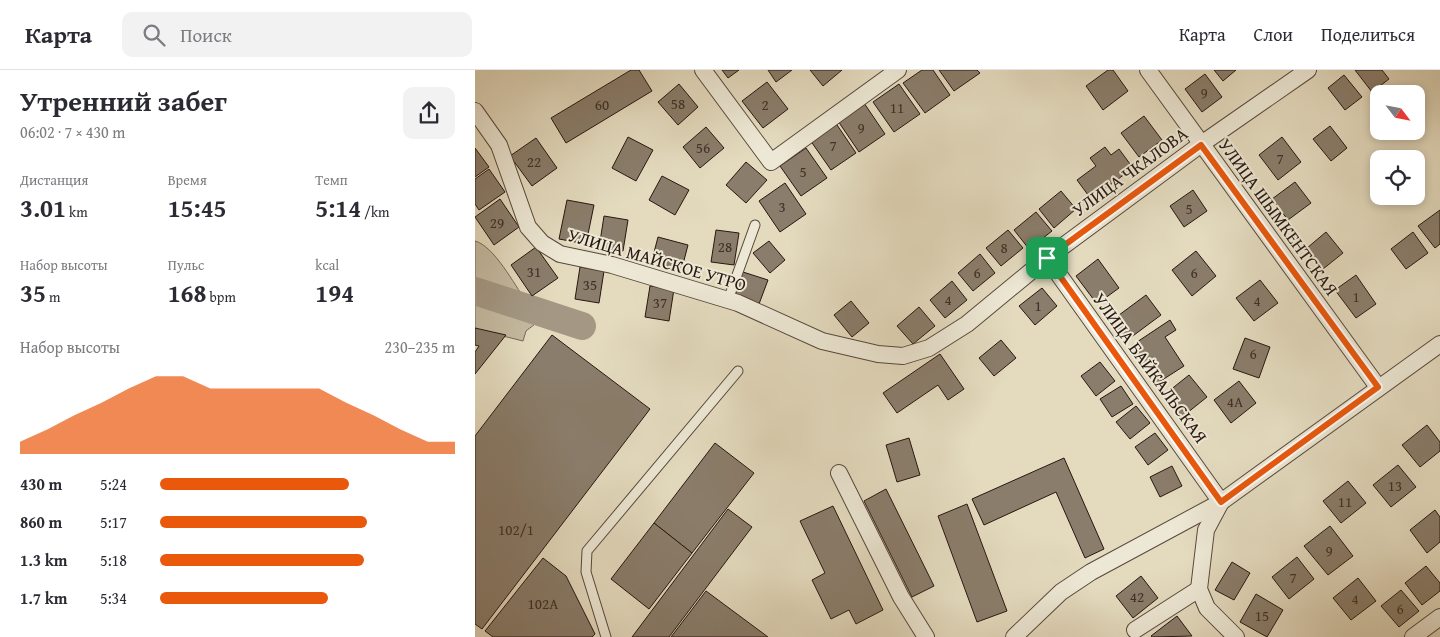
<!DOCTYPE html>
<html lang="ru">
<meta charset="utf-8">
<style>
:root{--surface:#fff;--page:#f2f2f3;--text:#2b2b33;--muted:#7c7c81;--line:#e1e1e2;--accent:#ea580c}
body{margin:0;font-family:"Gentium Book Plus",serif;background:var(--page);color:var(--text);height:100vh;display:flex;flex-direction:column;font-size:19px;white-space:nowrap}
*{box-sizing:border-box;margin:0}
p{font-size:16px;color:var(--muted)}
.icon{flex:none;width:28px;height:28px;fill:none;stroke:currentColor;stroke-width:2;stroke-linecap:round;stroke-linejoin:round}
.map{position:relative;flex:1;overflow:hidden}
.panel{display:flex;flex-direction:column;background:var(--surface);width:475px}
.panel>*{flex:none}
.needle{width:32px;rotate:122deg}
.buttons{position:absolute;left:895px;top:15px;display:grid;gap:10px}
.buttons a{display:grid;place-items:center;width:55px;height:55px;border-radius:10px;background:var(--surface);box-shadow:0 2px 8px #0003;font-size:25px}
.pin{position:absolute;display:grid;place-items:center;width:42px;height:42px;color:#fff;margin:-21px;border-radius:10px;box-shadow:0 2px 8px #0006}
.round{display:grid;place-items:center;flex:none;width:52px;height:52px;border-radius:10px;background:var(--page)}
.summary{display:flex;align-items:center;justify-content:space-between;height:85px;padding:0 20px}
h1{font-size:28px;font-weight:800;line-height:38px}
.metrics{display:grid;grid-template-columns:repeat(3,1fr);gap:8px;height:85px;padding:5px 20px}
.metrics div{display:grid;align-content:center}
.metrics b{font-size:25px;font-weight:800}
.metrics small{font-size:14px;font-weight:400}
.metrics p{font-size:14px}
.chart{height:140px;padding:10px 20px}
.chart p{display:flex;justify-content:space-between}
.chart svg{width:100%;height:90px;margin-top:5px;fill:var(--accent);opacity:.7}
ul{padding:0 20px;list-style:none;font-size:16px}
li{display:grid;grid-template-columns:80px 60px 1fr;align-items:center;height:38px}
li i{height:12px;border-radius:6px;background:var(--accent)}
header{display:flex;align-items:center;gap:30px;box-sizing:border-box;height:70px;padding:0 25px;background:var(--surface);border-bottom:1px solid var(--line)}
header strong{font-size:24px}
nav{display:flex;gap:28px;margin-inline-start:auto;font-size:18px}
.search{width:350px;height:45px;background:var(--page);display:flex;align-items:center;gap:12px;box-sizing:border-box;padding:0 18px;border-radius:10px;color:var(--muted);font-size:19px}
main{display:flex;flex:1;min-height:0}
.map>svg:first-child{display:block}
</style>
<header>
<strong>Карта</strong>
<div class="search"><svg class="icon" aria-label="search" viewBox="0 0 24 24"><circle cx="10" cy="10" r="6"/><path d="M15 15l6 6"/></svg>Поиск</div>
<nav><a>Карта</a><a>Слои</a><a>Поделиться</a></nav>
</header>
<main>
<section class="panel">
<div class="summary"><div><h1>Утренний забег</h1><p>06:02 · 7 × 430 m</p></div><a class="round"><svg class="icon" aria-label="share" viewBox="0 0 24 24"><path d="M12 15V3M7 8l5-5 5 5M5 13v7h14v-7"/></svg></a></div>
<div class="metrics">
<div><p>Дистанция</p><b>3.01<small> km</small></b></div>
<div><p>Время</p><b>15:45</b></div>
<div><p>Темп</p><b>5:14<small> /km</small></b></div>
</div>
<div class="metrics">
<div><p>Набор высоты</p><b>35<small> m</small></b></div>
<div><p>Пульс</p><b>168<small> bpm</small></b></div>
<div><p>kcal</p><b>194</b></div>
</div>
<div class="chart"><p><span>Набор высоты</span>230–235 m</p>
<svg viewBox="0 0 160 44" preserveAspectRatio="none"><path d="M0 44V38L10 32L20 25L30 19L40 12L50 6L60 6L70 12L80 12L90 12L100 12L110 12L120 19L130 25L140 32L150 38L160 38V44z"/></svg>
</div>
<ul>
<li><b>430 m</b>5:24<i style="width:64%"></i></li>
<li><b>860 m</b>5:17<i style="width:70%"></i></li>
<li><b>1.3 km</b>5:18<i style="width:69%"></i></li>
<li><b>1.7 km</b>5:34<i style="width:57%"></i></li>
</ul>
</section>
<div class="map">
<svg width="965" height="567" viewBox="0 0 965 567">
<rect width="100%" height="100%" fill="#e4dbbf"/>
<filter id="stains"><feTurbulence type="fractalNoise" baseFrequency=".004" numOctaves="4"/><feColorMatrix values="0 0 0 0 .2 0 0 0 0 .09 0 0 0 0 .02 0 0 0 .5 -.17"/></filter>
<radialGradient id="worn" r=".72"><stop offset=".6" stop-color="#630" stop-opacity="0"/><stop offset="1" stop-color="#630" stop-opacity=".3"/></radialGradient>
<path fill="#c4baa1" stroke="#766859" d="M0,171C19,176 39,214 51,231C56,237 63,242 69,247L51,261L48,271L0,259Z"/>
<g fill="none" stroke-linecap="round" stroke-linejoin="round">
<path stroke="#a49884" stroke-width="28" d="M0,221L107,256"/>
</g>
<g fill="#8a7d6b" stroke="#281711">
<path d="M156,0H164L177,21L91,73L76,48Z"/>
<path d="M247,0H264L253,8Z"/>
<path d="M293,0H317L301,12Z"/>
<path d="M335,0H367L348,16Z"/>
<path d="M447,0H458L475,25L450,43L428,13Z"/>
<path d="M464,0H502L505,3L479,21Z"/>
<path d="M633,0H638L653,21L628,40L611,16Z"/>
<path d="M739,0H761L748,11Z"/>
<path d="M880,0H907L914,9L897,22Z"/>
<path d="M730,4L747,27L727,42L710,19Z"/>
<path d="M869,5L887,27L870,40L853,18Z"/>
<path d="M292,12L313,39L288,58L267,31Z"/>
<path d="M204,14L223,37L203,55L183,32Z"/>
<path d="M424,14L445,44L419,62L398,32Z"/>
<path d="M389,33L410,64L384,82L363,51Z"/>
<path d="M669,46L687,70L664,87L646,63Z"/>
<path d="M360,52L381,83L356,100L335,70Z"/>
<path d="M855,56L872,78L856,91L838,69Z"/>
<path d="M231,57L249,78L225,98L208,77Z"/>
<path d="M153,67L178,80L161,111L137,98Z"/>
<path d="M807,67L826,92L803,110L784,85Z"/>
<path d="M61,68L82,98L57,116L35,86Z"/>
<path d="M630,77L636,85L644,79L658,98L616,129L602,110L621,96L615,88Z"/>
<path d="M0,78L14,97L0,107Z"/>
<path d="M331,78L352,108L326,126L305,96Z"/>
<path d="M271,92L292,110L271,133L251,115Z"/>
<path d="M14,99L30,122L4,140L0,134V109Z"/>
<path d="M187,106L214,120L200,145L174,130Z"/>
<path d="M820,112L836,133L813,150L797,129Z"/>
<path d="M310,113L331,144L305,162L284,131Z"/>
<path d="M718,120L732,141L709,157L695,136Z"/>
<path d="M586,121L601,139L579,158L564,139Z"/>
<path d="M25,129L44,157L19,175L0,147Z"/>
<path d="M92,130L119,135L111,174L84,169Z"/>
<path d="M965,140V174L960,178L943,156Z"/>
<path d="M561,142L577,161L554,179L539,160Z"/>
<path d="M129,146L153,150L148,181L124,178Z"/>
<path d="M241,160L264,163L259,195L236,192Z"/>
<path d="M533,160L548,178L526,196L511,178Z"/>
<path d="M851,162L868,183L848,199L832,178Z"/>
<path d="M938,162L953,183L931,199L916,179Z"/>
<path d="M183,167L213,175L206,202L176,194Z"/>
<path d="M294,171L310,190L295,203L278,183Z"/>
<path d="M61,177L83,208L57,226L36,195Z"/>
<path d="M721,181L741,206L717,226L697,200Z"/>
<path d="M505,184L520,203L498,221L483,203Z"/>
<path d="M623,189L644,218L622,234L601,206Z"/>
<path d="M105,197L129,201L124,233L100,229Z"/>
<path d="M268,202L293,210L284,234L260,225Z"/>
<path d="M881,205L901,234L881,248L860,220Z"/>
<path d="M785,210L803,233L779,251L761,228Z"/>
<path d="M477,211L492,230L470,248L455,230Z"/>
<path d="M175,216L199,219L194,251L170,247Z"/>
<path d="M567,218L582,236L560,255L544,236Z"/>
<path d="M671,225L686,245L651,271L636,251Z"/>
<path d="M376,231L394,253L377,267L359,245Z"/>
<path d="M444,237L460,256L438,274L422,256Z"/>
<path d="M695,250L701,260L690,267L709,296L681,314L656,276Z"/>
<path d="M0,258L31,265L0,304V282L4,276L0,275Z"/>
<path d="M77,265L175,339L7,559L0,554V366Z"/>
<path d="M770,268L795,277L784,308L758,299Z"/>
<path d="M526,270L541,288L519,306L504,288Z"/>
<path d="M465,284L489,319L473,330L463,315L422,343L408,323Z"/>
<path d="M625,292L640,311L621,326L606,306Z"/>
<path d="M714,305L732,327L707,347L689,325Z"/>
<path d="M764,311L781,333L756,353L739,330Z"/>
<path d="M646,316L658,334L637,347L625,329Z"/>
<path d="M661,336L675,353L655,369L641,352Z"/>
<path d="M952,355L965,372V381L945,397L927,375Z"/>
<path d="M680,363L693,380L673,395L660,377Z"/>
<path d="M434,368L445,405L422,412L411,375Z"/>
<path d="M240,373L279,403L217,483L179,453Z"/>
<path d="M589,388L629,479L610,488L581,422L509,455L497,429Z"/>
<path d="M923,395L941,417L916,437L898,415Z"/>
<path d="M697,396L707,416L685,427L675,407Z"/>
<path d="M873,411L891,433L866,453L848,431Z"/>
<path d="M411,419L459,516L437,527L389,431Z"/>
<path d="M492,434L532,541L502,552L463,446Z"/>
<path d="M358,436L408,540L381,554L374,540L356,549L337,510L350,503L325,451Z"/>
<path d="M253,439L277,457L194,567H157Z"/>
<path d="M960,440L965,447V472L952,483L935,460Z"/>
<path d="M179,453L217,483L174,539L136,509Z"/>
<path d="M855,456L878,486L853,505L829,476Z"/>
<path d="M822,487L839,509L814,529L797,507Z"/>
<path d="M68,488L91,506L120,564L117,567H18L10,561Z"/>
<path d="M757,492L775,503L759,530L740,520Z"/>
<path d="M951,496L965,513V521L947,535L930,513Z"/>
<path d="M666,506L683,528L658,548L641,526Z"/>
<path d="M883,508L901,531L876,550L858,528Z"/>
<path d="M926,520L944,541L924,557L906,536Z"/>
<path d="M231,521L293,567H196Z"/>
<path d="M781,524L808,540L792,567L765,552Z"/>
<path d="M702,546L717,566L677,567L676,566Z"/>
</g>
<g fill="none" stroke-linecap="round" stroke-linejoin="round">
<defs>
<g id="service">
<path d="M253,230L280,155"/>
<path d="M131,567L111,502L112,481L263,301"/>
</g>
<g id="minor">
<path d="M228,0L296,92L423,0"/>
<path d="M673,0L903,317"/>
<path d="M0,41L24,75L53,157L67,173L85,184L137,195L263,233L347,271L403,284L428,286L454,278L492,254L572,188L725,75L833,0"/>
<path d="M572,188L746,432"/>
<path d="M364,403L426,527L451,567"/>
<path d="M746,432L731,460L724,519L732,538L761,567"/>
<path d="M660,560L724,519"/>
<path d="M539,567L586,522L616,502L746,432L965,274"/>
<path d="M938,567L965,547"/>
</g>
</defs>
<use href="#service" stroke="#57483c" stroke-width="11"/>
<use href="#minor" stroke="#57483c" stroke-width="18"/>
<use href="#service" stroke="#ede8d5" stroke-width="9"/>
<use href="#minor" stroke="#ede8d5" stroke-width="16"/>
</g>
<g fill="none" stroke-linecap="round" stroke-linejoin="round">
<defs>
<path id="route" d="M726,75L903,317L746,432L572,188Z"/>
</defs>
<use href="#route" stroke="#fff" stroke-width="10"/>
<use href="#route" stroke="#ea580c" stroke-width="6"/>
</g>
<g text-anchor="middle" stroke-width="4" stroke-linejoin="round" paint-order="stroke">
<g font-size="15" fill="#403028">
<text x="729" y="28">9</text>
<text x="203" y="39">58</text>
<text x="127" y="40">60</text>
<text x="290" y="40">2</text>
<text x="422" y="43">11</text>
<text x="386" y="63">9</text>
<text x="358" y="81">7</text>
<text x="228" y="83">56</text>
<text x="805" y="94">7</text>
<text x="59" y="97">22</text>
<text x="328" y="107">5</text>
<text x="307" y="142">3</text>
<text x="714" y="144">5</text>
<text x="22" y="158">29</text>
<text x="250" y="182">28</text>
<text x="529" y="183">8</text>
<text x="59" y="207">31</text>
<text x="502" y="208">6</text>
<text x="719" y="208">6</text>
<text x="115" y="220">35</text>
<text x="881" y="232">1</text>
<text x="473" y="235">4</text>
<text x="782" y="236">4</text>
<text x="185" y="238">37</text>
<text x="563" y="241">1</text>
<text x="778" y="289">6</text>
<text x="760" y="337">4А</text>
<text x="920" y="421">13</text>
<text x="870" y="437">11</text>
<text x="41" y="465">102/1</text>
<text x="854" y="486">9</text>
<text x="818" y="513">7</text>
<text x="662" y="532">42</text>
<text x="880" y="534">4</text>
<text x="68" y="539">102А</text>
<text x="925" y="544">6</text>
<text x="787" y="551">15</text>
</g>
<g font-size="18" fill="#281711" stroke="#ede8d5">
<text transform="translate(655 102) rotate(-36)" y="6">УЛИЦА ЧКАЛОВА</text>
<text transform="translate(803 147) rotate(54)" y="6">УЛИЦА ШЫМКЕНТСКАЯ</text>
<text transform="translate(182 190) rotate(16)" y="6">УЛИЦА МАЙСКОЕ УТРО</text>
<text transform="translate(675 298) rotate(54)" y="6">УЛИЦА БАЙКАЛЬСКАЯ</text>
</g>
</g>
<rect width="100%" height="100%" filter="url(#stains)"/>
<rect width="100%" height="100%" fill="url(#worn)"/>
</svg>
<div class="buttons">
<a><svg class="needle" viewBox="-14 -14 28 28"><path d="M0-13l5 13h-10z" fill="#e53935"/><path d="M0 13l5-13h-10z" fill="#7c7c81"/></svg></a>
<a><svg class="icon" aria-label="locate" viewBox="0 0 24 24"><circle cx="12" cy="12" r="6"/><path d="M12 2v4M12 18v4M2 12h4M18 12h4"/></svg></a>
</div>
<div class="pin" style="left:572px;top:188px;background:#1e9e55"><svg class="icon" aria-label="arrive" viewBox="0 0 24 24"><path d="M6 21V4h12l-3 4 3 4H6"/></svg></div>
</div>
</main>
